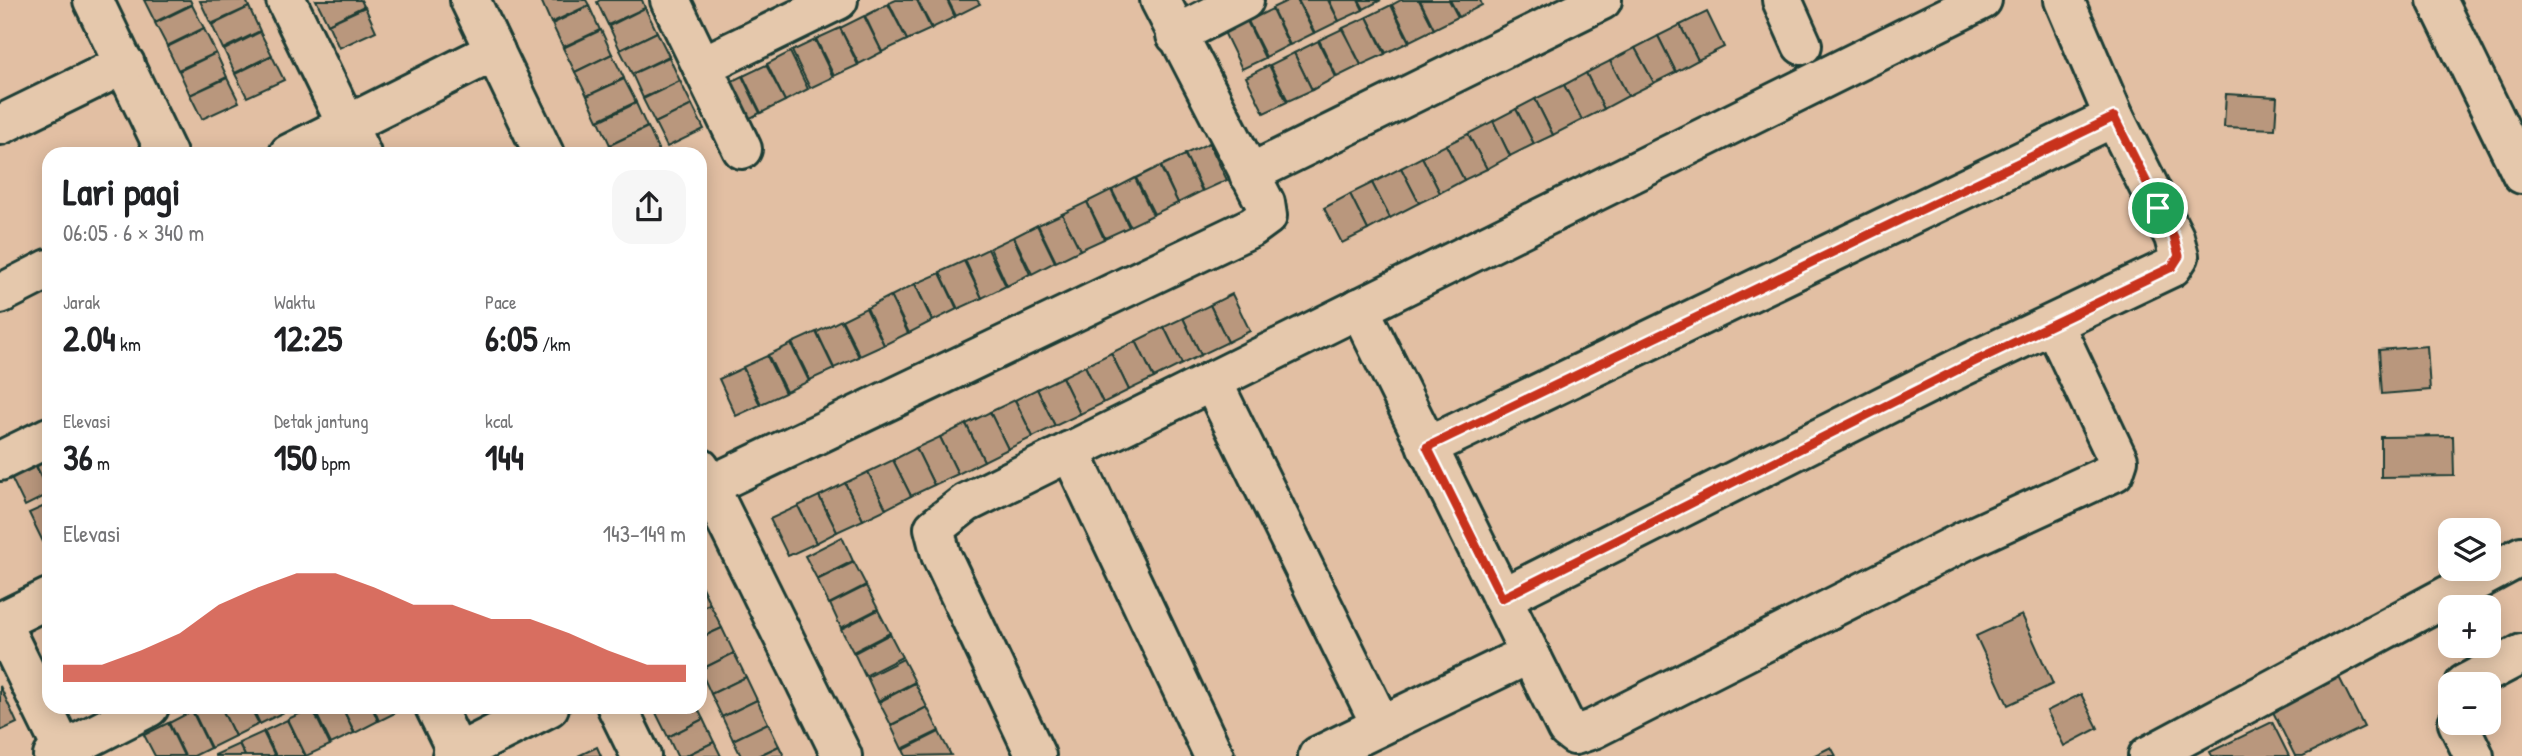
<!DOCTYPE html>
<html lang="id">
<meta charset="utf-8">
<style>
:root{--surface:#fff;--page:#f6f6f6;--text:#202124;--muted:#757577;--accent:#c8321e}
body{margin:0;font-family:"Patrick Hand",sans-serif;background:var(--page);color:var(--text);height:100vh;display:flex;flex-direction:column;font-size:26px;white-space:nowrap}
*{box-sizing:border-box;margin:0}
p{font-size:23px;color:var(--muted)}
.icon{flex:none;width:38px;height:38px;fill:none;stroke:currentColor;stroke-width:2;stroke-linecap:round;stroke-linejoin:round}
.map{position:relative;flex:1;overflow:hidden}
.sheet{position:absolute;left:42px;top:147px;width:665px;height:567px;display:flex;flex-direction:column;background:var(--surface);border-radius:21px;box-shadow:0 4px 18px #0003}
.sheet>*{flex:none}
.controls{position:absolute;left:2438px;top:518px;display:grid;gap:14px}
.controls a{display:grid;place-items:center;width:63px;height:63px;border-radius:14px;background:var(--surface);box-shadow:0 4px 18px #0003;font-size:35px}
.pin{position:absolute;display:grid;place-items:center;width:60px;height:60px;color:#fff;margin:-30px;border:4px solid #fff;border-radius:50%;box-shadow:0 2px 7px #0007}
.round{display:grid;place-items:center;flex:none;width:74px;height:74px;border-radius:21px;background:var(--page)}
.head{display:flex;align-items:center;justify-content:space-between;height:119px;padding:0 21px}
h1{font-size:38px;font-weight:700;line-height:52px}
.figures{display:grid;grid-template-columns:repeat(3,1fr);gap:10px;height:119px;padding:7px 21px}
.figures div{display:grid;align-content:center}
.figures b{font-size:35px;font-weight:700}
.figures small{font-size:19px;font-weight:400}
.figures p{font-size:19px}
.chart{height:196px;padding:14px 21px}
.chart p{display:flex;justify-content:space-between}
.chart svg{width:100%;height:126px;margin-top:7px;fill:var(--accent);opacity:.7}
.map>svg:first-child{display:block}
</style>
<div class="map">
<svg width="2522" height="756" viewBox="0 0 2522 756">
<rect width="100%" height="100%" fill="#e2bfa3"/>
<filter id="ink" filterUnits="userSpaceOnUse"><feTurbulence type="fractalNoise" baseFrequency=".0143" numOctaves="2"/><feDisplacementMap in="SourceGraphic" scale="14" xChannelSelector="R" yChannelSelector="G"/><feConvolveMatrix kernelMatrix="1 2 1 2 8 2 1 2 1" color-interpolation-filters="sRGB"/></filter>
<g filter="url(#ink)">
<g fill="#b9977d" stroke="#1f3d34" stroke-width="2">
<path d="M144,0H190L192,4L155,22Z"/>
<path d="M246,0L249,7L211,24L200,1Z"/>
<path d="M316,0H361L364,6L328,24Z"/>
<path d="M541,0H586L589,5L551,23Z"/>
<path d="M600,0H642L645,8L608,25L597,2Z"/>
<path d="M896,0H917L931,29L907,40L889,3Z"/>
<path d="M917,0H947L955,17L932,28Z"/>
<path d="M948,0H977L980,4L956,16Z"/>
<path d="M1289,0H1297L1314,33L1290,45L1272,8Z"/>
<path d="M1298,0H1328L1339,21L1315,33Z"/>
<path d="M1329,0H1358L1363,10L1339,21Z"/>
<path d="M1359,0H1381L1364,9Z"/>
<path d="M1401,0H1419L1434,29L1410,41L1392,5Z"/>
<path d="M1420,0H1449L1458,17L1434,29Z"/>
<path d="M1450,0H1480L1482,5L1459,17Z"/>
<path d="M888,4L907,40L882,52L865,16Z"/>
<path d="M192,5L204,28L167,46L155,23Z"/>
<path d="M1391,5L1409,42L1386,53L1367,17Z"/>
<path d="M589,6L600,30L563,47L552,24Z"/>
<path d="M249,7L260,31L223,49L212,25Z"/>
<path d="M365,7L376,31L339,48L328,24Z"/>
<path d="M645,8L657,32L620,50L609,26Z"/>
<path d="M1272,9L1289,45L1266,57L1248,21Z"/>
<path d="M1707,12L1724,47L1698,60L1680,25Z"/>
<path d="M864,16L882,52L859,64L840,28Z"/>
<path d="M1367,17L1385,54L1361,65L1343,28Z"/>
<path d="M1247,21L1265,58L1242,69L1224,32Z"/>
<path d="M1680,25L1698,60L1676,72L1658,36Z"/>
<path d="M840,28L858,65L834,76L816,39Z"/>
<path d="M204,29L216,53L178,70L167,47Z"/>
<path d="M1342,29L1361,65L1337,77L1319,40Z"/>
<path d="M601,30L612,54L575,72L563,48Z"/>
<path d="M260,32L272,55L235,73L224,50Z"/>
<path d="M657,32L669,56L632,74L620,50Z"/>
<path d="M1658,36L1676,72L1654,83L1635,48Z"/>
<path d="M815,40L833,77L810,88L792,51Z"/>
<path d="M1318,41L1336,77L1312,90L1294,53Z"/>
<path d="M1635,48L1654,83L1628,96L1610,61Z"/>
<path d="M790,52L808,89L785,101L767,64Z"/>
<path d="M216,53L227,77L190,95L179,71Z"/>
<path d="M1294,53L1312,90L1288,101L1270,65Z"/>
<path d="M612,54L624,78L587,96L575,72Z"/>
<path d="M272,56L284,80L247,97L235,74Z"/>
<path d="M669,57L680,81L643,98L632,74Z"/>
<path d="M1610,61L1628,96L1604,109L1586,73Z"/>
<path d="M766,65L785,101L761,113L743,76Z"/>
<path d="M1269,65L1287,102L1264,113L1246,77Z"/>
<path d="M1586,73L1604,109L1582,120L1564,85Z"/>
<path d="M742,76L760,113L737,125L718,88Z"/>
<path d="M227,78L239,102L202,119L190,95Z"/>
<path d="M624,79L636,102L598,120L587,96Z"/>
<path d="M680,81L692,105L655,123L643,99Z"/>
<path d="M1564,85L1582,120L1553,135L1535,99Z"/>
<path d="M2226,94L2277,97L2275,129L2224,127Z"/>
<path d="M1535,99L1553,135L1534,144L1516,109Z"/>
<path d="M636,103L647,127L610,145L599,121Z"/>
<path d="M692,105L704,129L667,147L655,123Z"/>
<path d="M1516,109L1534,144L1510,156L1493,121Z"/>
<path d="M1493,121L1510,156L1487,169L1468,134Z"/>
<path d="M648,127L659,151L652,154H615L610,145Z"/>
<path d="M1468,134L1487,169L1464,180L1446,145Z"/>
<path d="M1209,143L1227,180L1203,191L1185,154Z"/>
<path d="M1446,145L1464,180L1440,193L1422,157Z"/>
<path d="M1185,155L1202,191L1178,203L1161,166Z"/>
<path d="M1422,157L1440,193L1419,203L1401,168Z"/>
<path d="M1160,166L1178,203L1154,214L1136,178Z"/>
<path d="M1401,168L1419,203L1390,218L1372,183Z"/>
<path d="M1135,178L1153,215L1130,226L1112,190Z"/>
<path d="M1372,183L1390,218L1368,230L1350,194Z"/>
<path d="M1111,190L1129,227L1105,238L1087,202Z"/>
<path d="M1350,194L1368,230L1342,243L1324,208Z"/>
<path d="M1087,202L1104,239L1080,250L1062,214Z"/>
<path d="M1062,214L1080,250L1056,262L1038,225Z"/>
<path d="M1037,225L1055,262L1032,274L1014,237Z"/>
<path d="M1013,237L1030,274L1007,286L990,248Z"/>
<path d="M988,249L1006,286L982,298L965,260Z"/>
<path d="M964,261L982,298L958,309L940,272Z"/>
<path d="M940,273L957,309L933,321L915,284Z"/>
<path d="M915,284L932,321L909,333L891,296Z"/>
<path d="M1232,294L1250,331L1228,342L1210,305Z"/>
<path d="M890,296L908,333L884,345L867,308Z"/>
<path d="M1210,305L1228,342L1201,355L1183,318Z"/>
<path d="M866,308L884,345L860,356L842,320Z"/>
<path d="M1183,318L1201,355L1182,364L1164,327Z"/>
<path d="M841,320L859,357L834,368L817,332Z"/>
<path d="M1164,327L1182,364L1154,378L1136,341Z"/>
<path d="M816,332L834,369L810,380L792,343Z"/>
<path d="M1136,341L1154,378L1129,390L1111,353Z"/>
<path d="M791,344L809,381L786,392L768,355Z"/>
<path d="M2427,346L2430,390L2382,394L2379,350Z"/>
<path d="M1111,353L1129,390L1103,403L1085,366Z"/>
<path d="M767,356L785,393L761,404L743,367Z"/>
<path d="M1085,366L1103,403L1080,414L1062,377Z"/>
<path d="M743,368L760,405L736,416L719,379Z"/>
<path d="M1062,377L1080,414L1055,426L1037,389Z"/>
<path d="M1037,389L1055,426L1033,437L1015,400Z"/>
<path d="M1015,400L1033,437L1008,449L990,412Z"/>
<path d="M990,412L1008,449L984,461L966,424Z"/>
<path d="M966,424L984,461L958,474L940,437Z"/>
<path d="M2453,436L2454,476L2381,477V437Z"/>
<path d="M940,437L958,474L934,485L916,448Z"/>
<path d="M916,448L934,485L911,496L893,460Z"/>
<path d="M49,449V492L32,457Z"/>
<path d="M31,457L49,494L25,506L7,469Z"/>
<path d="M893,460L911,496L886,509L868,472Z"/>
<path d="M868,472L886,509L863,520L845,483Z"/>
<path d="M845,483L863,520L837,532L819,496Z"/>
<path d="M819,496L837,532L816,543L798,506Z"/>
<path d="M49,504V549L47,550L29,513Z"/>
<path d="M798,506L816,543L788,556L770,519Z"/>
<path d="M842,537L853,561L817,579L805,556Z"/>
<path d="M854,562L866,585L829,604L817,580Z"/>
<path d="M700,583L710,604L700,608Z"/>
<path d="M866,586L878,609L841,628L830,604Z"/>
<path d="M710,604L722,628L700,638V608Z"/>
<path d="M878,610L890,633L853,652L841,629Z"/>
<path d="M2022,615L2053,684L2008,705L1976,636Z"/>
<path d="M722,628L734,653L700,670V638Z"/>
<path d="M890,634L902,657L865,676L854,653Z"/>
<path d="M734,653L746,677L711,694L700,670Z"/>
<path d="M903,659L915,682L878,701L867,677Z"/>
<path d="M746,677L757,700L722,717L711,694Z"/>
<path d="M2339,677L2364,727L2303,756H2295L2272,710Z"/>
<path d="M915,683L927,707L891,725L879,702Z"/>
<path d="M0,686L17,723L0,731Z"/>
<path d="M2081,694L2098,728L2064,746L2047,711Z"/>
<path d="M757,700L768,723L733,740L722,717Z"/>
<path d="M201,707H221L235,736L211,748L193,711Z"/>
<path d="M221,707H250L259,724L235,736Z"/>
<path d="M252,707H281L284,712L260,724Z"/>
<path d="M313,707H342L354,733L331,744Z"/>
<path d="M342,707H372L378,721L355,733Z"/>
<path d="M373,707H402L403,709L379,721Z"/>
<path d="M484,707H505L488,715Z"/>
<path d="M669,707H697L703,719L668,737L656,713Z"/>
<path d="M927,707L939,731L902,749L891,726Z"/>
<path d="M312,708L330,745L306,756L288,719Z"/>
<path d="M192,711L210,748L194,756H185L169,723Z"/>
<path d="M703,719L714,742L685,756H677L668,737Z"/>
<path d="M287,720L305,756H276L264,731Z"/>
<path d="M2272,722L2289,756H2212L2210,752Z"/>
<path d="M168,723L184,756H155L144,735Z"/>
<path d="M768,723L779,746L758,756H741L733,740Z"/>
<path d="M263,732L275,756H245L239,743Z"/>
<path d="M939,732L951,755L906,756L903,750Z"/>
<path d="M714,742L721,756H685Z"/>
<path d="M239,744L245,756H215V755Z"/>
<path d="M779,746L784,756H758Z"/>
<path d="M597,747L601,756H578Z"/>
<path d="M1831,747L1836,756H1813Z"/>
</g>
<g fill="none" stroke-linecap="round" stroke-linejoin="round">
<defs>
<g id="minor">
<path d="M93,0L167,154"/>
<path d="M286,0L361,154"/>
<path d="M470,0L544,154"/>
<path d="M670,0L742,149"/>
<path d="M1782,0L1802,45"/>
<path d="M2437,0L2522,174"/>
<path d="M1176,35L1244,0"/>
<path d="M702,66L838,0"/>
<path d="M0,125L125,64"/>
<path d="M289,154L495,51"/>
<path d="M1249,174L1602,0"/>
<path d="M0,294L49,269"/>
<path d="M1359,308L1567,729L1575,735L1593,729L1966,540L2114,472L2118,460L2054,325"/>
<path d="M1212,381L1381,725"/>
<path d="M1427,447L2114,117"/>
<path d="M1070,451L1214,756"/>
<path d="M0,461L49,437"/>
<path d="M700,468L842,756"/>
<path d="M709,486L1252,227L1267,216L1265,203L1160,0"/>
<path d="M1502,598L1961,367L2172,267L2179,256L2174,237L2114,117L2064,0"/>
<path d="M0,621L66,756"/>
<path d="M0,622L49,598"/>
<path d="M2465,684L2522,654"/>
<path d="M435,707L459,756"/>
<path d="M617,707L641,756"/>
<path d="M2458,723L2474,756"/>
<path d="M53,756L149,707"/>
<path d="M452,756L549,707"/>
<path d="M1036,756L941,555L934,528L966,503L1982,0"/>
<path d="M1318,756L1529,654"/>
<path d="M2148,756L2522,556"/>
</g>
</defs>
<use href="#minor" stroke="#1f3d34" stroke-width="44"/>
<use href="#minor" stroke="#e5c8ac" stroke-width="38"/>
</g>
</g>
<g fill="none" stroke-linecap="round" stroke-linejoin="round" filter="url(#ink)">
<defs>
<path id="route" d="M2114,117L2174,237L2179,256L2172,267L1961,368L1502,598L1427,447Z"/>
</defs>
<use href="#route" stroke="#fff" stroke-width="14"/>
<use href="#route" stroke="#c8321e" stroke-width="9"/>
</g>
</svg>
<div class="controls">
<a><svg class="icon" aria-label="layers" viewBox="0 0 24 24"><path d="M12 4l9 5-9 5-9-5zM3 14l9 5 9-5"/></svg></a>
<a>+</a>
<a>−</a>
</div>
<div class="pin" style="left:2158px;top:208px;background:#1e9e55"><svg class="icon" aria-label="arrive" viewBox="0 0 24 24"><path d="M6 21V4h12l-3 4 3 4H6"/></svg></div>
<section class="sheet">
<div class="head"><div><h1>Lari pagi</h1><p>06:05 · 6 × 340 m</p></div><a class="round"><svg class="icon" aria-label="share" viewBox="0 0 24 24"><path d="M12 15V3M7 8l5-5 5 5M5 13v7h14v-7"/></svg></a></div>
<div class="figures">
<div><p>Jarak</p><b>2.04<small> km</small></b></div>
<div><p>Waktu</p><b>12:25</b></div>
<div><p>Pace</p><b>6:05<small> /km</small></b></div>
</div>
<div class="figures">
<div><p>Elevasi</p><b>36<small> m</small></b></div>
<div><p>Detak jantung</p><b>150<small> bpm</small></b></div>
<div><p>kcal</p><b>144</b></div>
</div>
<div class="chart"><p><span>Elevasi</span>143–149 m</p>
<svg viewBox="0 0 160 44" preserveAspectRatio="none"><path d="M0 44V38L10 38L20 33L30 27L40 17L50 11L60 6L70 6L80 11L90 17L100 17L110 22L120 22L130 27L140 33L150 38L160 38V44z"/></svg>
</div>
</section>
</div>
